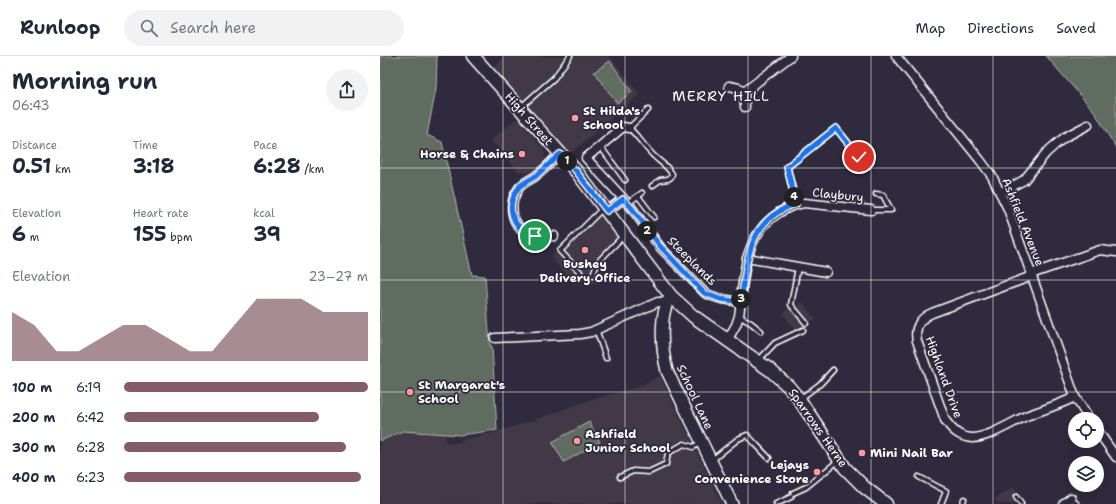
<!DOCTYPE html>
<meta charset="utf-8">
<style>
:root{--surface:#fff;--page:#f2f2f3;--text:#1f2937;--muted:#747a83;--line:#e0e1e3;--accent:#845c67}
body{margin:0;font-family:"Shantell Sans",sans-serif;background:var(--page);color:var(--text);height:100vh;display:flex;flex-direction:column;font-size:15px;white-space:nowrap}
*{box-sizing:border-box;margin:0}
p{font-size:13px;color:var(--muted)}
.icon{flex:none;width:22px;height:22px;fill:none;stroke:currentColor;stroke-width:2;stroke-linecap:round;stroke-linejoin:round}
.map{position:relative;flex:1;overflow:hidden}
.panel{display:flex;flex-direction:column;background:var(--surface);width:380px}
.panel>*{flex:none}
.fabs{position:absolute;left:688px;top:356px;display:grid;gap:8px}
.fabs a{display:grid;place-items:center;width:36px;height:36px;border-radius:50%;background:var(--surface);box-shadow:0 4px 16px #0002;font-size:20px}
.pin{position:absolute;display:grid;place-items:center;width:34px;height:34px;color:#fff;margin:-17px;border:2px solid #fff;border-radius:50%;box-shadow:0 1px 4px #0007}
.km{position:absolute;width:20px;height:20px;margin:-10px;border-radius:50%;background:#222;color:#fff;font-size:11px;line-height:20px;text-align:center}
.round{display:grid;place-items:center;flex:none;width:42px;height:42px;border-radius:21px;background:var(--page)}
.overview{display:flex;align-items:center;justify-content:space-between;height:68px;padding:0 12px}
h1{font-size:22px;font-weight:700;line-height:30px}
.stats{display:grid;grid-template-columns:repeat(3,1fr);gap:6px;height:68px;padding:4px 12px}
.stats div{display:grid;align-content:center}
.stats b{font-size:20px;font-weight:700}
.stats small{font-size:11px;font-weight:400}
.stats p{font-size:11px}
.chart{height:112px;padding:8px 12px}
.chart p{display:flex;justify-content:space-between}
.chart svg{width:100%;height:72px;margin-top:4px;fill:var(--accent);opacity:.7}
ul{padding:0 12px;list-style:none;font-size:13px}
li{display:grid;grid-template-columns:64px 48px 1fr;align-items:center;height:30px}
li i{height:10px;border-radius:5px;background:var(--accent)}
header{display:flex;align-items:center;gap:24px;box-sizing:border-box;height:56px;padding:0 20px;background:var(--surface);border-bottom:1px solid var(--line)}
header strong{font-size:19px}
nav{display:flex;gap:22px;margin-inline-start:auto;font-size:14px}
.search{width:280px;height:36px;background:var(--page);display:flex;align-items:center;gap:10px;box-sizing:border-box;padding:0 14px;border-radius:22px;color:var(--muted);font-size:15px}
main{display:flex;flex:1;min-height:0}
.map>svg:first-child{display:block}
</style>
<header>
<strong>Runloop</strong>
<div class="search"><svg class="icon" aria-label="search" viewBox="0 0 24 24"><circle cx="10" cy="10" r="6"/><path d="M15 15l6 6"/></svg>Search here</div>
<nav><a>Map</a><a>Directions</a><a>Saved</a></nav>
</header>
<main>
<section class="panel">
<div class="overview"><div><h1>Morning run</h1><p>06:43</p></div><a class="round"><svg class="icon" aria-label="share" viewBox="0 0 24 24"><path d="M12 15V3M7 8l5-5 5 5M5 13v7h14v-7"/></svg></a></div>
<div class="stats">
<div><p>Distance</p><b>0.51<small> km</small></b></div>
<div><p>Time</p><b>3:18</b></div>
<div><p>Pace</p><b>6:28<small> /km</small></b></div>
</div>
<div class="stats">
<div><p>Elevation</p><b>6<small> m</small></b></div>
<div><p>Heart rate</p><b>155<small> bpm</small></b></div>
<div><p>kcal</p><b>39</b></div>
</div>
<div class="chart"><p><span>Elevation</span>23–27 m</p>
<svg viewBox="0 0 160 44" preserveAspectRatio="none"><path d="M0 44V14L10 22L20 38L30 38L40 30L50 22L60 22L70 30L80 38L90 38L100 22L110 6L120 6L130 6L140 14L150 14L160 14V44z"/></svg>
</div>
<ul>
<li><b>100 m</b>6:19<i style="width:100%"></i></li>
<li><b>200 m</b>6:42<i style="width:80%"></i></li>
<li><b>300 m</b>6:28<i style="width:91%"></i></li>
<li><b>400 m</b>6:23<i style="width:97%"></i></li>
</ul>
</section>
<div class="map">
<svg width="736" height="448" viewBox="0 0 736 448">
<rect width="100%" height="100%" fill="#2f2a3d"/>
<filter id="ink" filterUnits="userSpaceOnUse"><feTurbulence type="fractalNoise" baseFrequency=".025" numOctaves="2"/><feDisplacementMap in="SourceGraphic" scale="8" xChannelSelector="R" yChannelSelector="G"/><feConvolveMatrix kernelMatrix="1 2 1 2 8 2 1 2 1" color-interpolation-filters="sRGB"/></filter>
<g filter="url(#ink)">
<g fill="#423946">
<path d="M125,0H229L260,38L190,98L114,12Z"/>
<path d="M137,62L164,94L165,98L164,104L156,112L147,117L138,115L111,84Z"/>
<path d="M217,155L240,185L222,204L218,227L195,225L193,227L171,201Z"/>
<path d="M414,216L421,217L414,247L417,250L422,246L436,263L415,273L403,258L408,253L414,218Z"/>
<path d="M0,278L54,285L66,387H80L83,383L100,380L152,365L210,344L258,331L280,320L342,448H0Z"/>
<path d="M633,431L641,442L643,448H620L614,444Z"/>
</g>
<g fill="#606c61" stroke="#b0b6b0">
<path d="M0,0H57L56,33L47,79L62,86L92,219L105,220L110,290H112L117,374L80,379L23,375L0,385Z"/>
<path d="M666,0H736V92L714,55Z"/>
<path d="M230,5L252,36L237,47L214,16Z"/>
<path d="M209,366L220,386L184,406L172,386Z"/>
</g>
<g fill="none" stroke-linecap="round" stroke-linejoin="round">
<defs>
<g id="lane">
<path d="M141,51L174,22L190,0"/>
<path d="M268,54L249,72C257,79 264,90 272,98C278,105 288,110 292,118L291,121L288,123L280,124L272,130"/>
<path d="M220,90L245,124"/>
<path d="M258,140L274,161"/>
<path d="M248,147L262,137"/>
<path d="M416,148L407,111L456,72L479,101"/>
<path d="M491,154H511L503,139L496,138"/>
<path d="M418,211L411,249L426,267"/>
<path d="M200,216L180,195L222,153"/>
<path d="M213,219L217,207L244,179"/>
<path d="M359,260L371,267L381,275"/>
<path d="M216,273L226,302"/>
<path d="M378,305L395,287L423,274"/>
<path d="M421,342L440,328L453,314"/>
<path d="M332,404L358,383L367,379C375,387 381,394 389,402"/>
<path d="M240,421L253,415L269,416L286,408L288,397L304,388L313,391L321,387"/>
<path d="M539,421L566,435L561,448"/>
<path d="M413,437L426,431L458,405"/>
<path d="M636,441L641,448"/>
<path d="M691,442L697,448"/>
<path d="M396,448L411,441"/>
<path d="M582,448L584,443"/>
</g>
<g id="street">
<path d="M516,0L600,104L612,120L628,153L695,341L709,363"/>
<path d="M349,30L359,32L364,36L365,51"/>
<path d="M364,36L411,0"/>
<path d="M249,72L243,71L206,102L251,151L280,191L325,237C336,243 348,244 361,246"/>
<path d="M620,137L644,124L666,97L675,89L685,81L708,69"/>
<path d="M227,155L243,143"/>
<path d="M174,180C166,181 158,181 150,178C130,171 128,147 139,132C143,126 151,124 157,119C165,113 172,105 180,98"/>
<path d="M367,202L446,216"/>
<path d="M651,218L720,194L736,196"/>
<path d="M652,220L552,257C540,262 534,272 537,285L565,364C572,374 579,381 592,382C608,382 631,367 646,360C662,354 679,349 695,341"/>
<path d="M115,282L200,278L211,276L278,246H287"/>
<path d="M348,283L356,269L359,260C364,224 362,185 393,161C403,153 412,149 424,147L491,154"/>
<path d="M717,374L736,401"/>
<path d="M683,448L691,442"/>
</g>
<path id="secondary" d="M291,240C278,258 282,295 287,315L352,448"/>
<path id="primary" d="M93,0L196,115L291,240L313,260L390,314L408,330L419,343L465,412L484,431L506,448"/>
</defs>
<use href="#lane" stroke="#fff" stroke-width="7"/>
<use href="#street" stroke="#fff" stroke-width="11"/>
<use href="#secondary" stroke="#fff" stroke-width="14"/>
<use href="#primary" stroke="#fff" stroke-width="15"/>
<use href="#lane" stroke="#2f2a3d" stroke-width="4"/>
<use href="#street" stroke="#2f2a3d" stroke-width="8"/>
<use href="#secondary" stroke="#2f2a3d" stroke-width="11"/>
<use href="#primary" stroke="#2f2a3d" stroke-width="12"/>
</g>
</g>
<g fill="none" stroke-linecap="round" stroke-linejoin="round" filter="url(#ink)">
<defs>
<path id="route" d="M155,180C132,173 124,151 139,131C144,126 152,123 157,119C165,112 172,105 180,98L196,115L227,155L243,143L251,151L280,190L324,237L340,243L361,246C367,204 368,163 416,148L407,111L456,72L479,101"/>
</defs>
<use href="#route" stroke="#fff" stroke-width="8"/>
<use href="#route" stroke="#1a73e8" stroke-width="5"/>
</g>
<path fill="none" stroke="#fff" stroke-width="1" stroke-opacity="0.55" d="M123,0V448M245,0V448M368,0V448M491,0V448M613,0V448M0,112H736M0,224H736M0,336H736"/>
<g fill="#ff9aa2" stroke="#2f2a3d" stroke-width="1.5">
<circle cx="195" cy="62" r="4"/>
<circle cx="142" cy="98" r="4"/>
<circle cx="205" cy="194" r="4"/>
<circle cx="30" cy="336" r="4"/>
<circle cx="197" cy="385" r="4"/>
<circle cx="482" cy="397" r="4"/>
<circle cx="437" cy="416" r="4"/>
</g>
<g text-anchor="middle" stroke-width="3.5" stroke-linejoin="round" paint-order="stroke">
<g font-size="12" font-weight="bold" fill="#fff" stroke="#2f2a3d" text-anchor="start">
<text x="203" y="59">St Hilda's<tspan x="203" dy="14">School</tspan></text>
<text x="134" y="102" text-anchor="end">Horse &amp; Chains</text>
<text x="205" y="212" text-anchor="middle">Bushey<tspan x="205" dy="14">Delivery Office</tspan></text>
<text x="38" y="333">St Margaret's<tspan x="38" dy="14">School</tspan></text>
<text x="205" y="382">Ashfield<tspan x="205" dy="14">Junior School</tspan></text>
<text x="490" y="401">Mini Nail Bar</text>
<text x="429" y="413" text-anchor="end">Lejays<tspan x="429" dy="14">Convenience Store</tspan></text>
</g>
<g font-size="12" fill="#fff" stroke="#2f2a3d">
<text transform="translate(149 63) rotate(49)" y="4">High Street</text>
<text transform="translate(458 139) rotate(6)" y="4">Claybury</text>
<text transform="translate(643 166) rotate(68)" y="4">Ashfield Avenue</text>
<text transform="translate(312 205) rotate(45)" y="4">Steeplands</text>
<text transform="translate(564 321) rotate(70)" y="4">Highland Drive</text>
<text transform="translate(315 341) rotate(65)" y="4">School Lane</text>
<text transform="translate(438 372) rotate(55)" y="4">Sparrows Herne</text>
</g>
<g font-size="14" letter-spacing="1" fill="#fff" stroke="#2f2a3d">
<text x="341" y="45">MERRY HILL</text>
</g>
</g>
</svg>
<div class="fabs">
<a><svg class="icon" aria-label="locate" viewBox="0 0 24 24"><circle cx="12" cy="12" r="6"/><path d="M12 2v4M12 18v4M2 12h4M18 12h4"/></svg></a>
<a><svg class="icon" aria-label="layers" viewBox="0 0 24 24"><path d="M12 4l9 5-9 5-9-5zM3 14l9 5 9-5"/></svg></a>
</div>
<div class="pin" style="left:155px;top:180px;background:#1e9e55"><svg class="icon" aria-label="arrive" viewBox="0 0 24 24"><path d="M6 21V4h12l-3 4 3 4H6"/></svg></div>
<div class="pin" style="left:479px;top:101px;background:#d93025"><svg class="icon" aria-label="check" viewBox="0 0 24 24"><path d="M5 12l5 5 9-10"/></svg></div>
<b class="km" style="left:187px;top:105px">1</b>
<b class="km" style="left:267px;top:175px">2</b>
<b class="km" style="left:361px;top:243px">3</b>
<b class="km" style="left:414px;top:141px">4</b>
</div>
</main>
